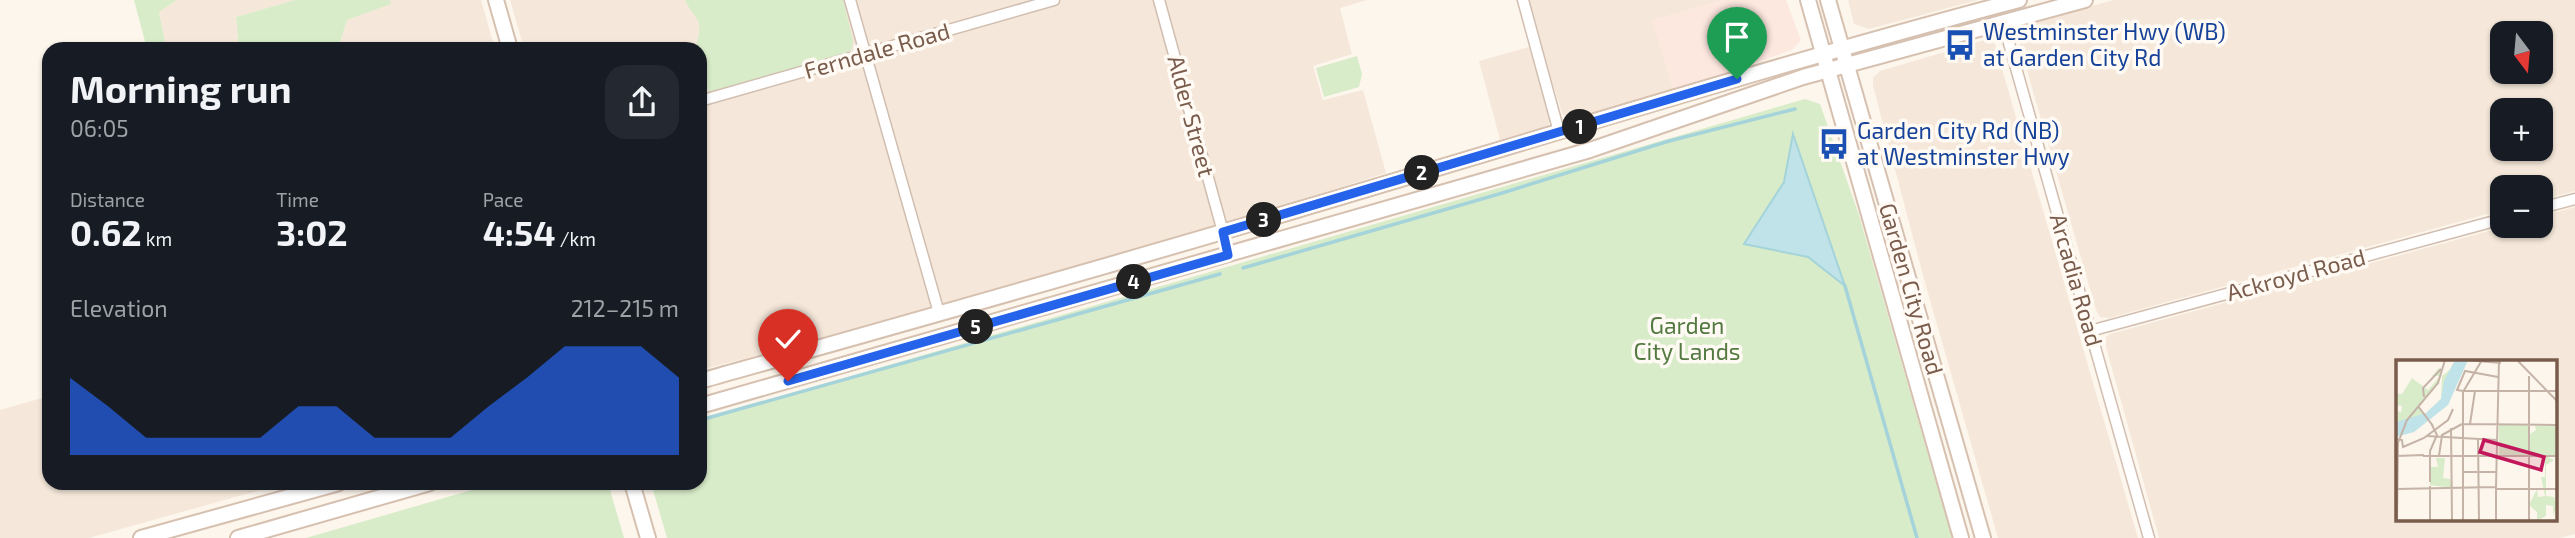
<!DOCTYPE html>
<meta charset="utf-8">
<style>
:root{--surface:#171b24;--page:#242831;--text:#f1f3f6;--muted:#9ea1a6;--accent:#2563eb}
body{margin:0;font-family:"Exo 2",sans-serif;background:var(--page);color:var(--text);height:100vh;display:flex;flex-direction:column;font-size:26px;white-space:nowrap}
*{box-sizing:border-box;margin:0}
p{font-size:23px;color:var(--muted)}
.icon{flex:none;width:38px;height:38px;fill:none;stroke:currentColor;stroke-width:2;stroke-linecap:round;stroke-linejoin:round}
.map{position:relative;flex:1;overflow:hidden}
.drawer{position:absolute;left:42px;top:42px;width:665px;height:448px;display:flex;flex-direction:column;background:var(--surface);border-radius:21px;box-shadow:0 2px 5px #0004}
.drawer>*{flex:none}
.needle{width:46px;rotate:164deg}
.controls{position:absolute;left:2490px;top:21px;display:grid;gap:14px}
.controls a{display:grid;place-items:center;width:63px;height:63px;border-radius:14px;background:var(--surface);box-shadow:0 2px 5px #0004;font-size:35px}
.pin{position:absolute;display:grid;place-items:center;width:60px;height:60px;color:#fff;margin:-72px -30px;border-radius:50% 50% 50% 0;rotate:-45deg;box-shadow:0 0 7px #0007}
.pin .icon{rotate:45deg}
.km{position:absolute;width:35px;height:35px;margin:-18px;border-radius:50%;background:#222;color:#fff;font-size:19px;line-height:35px;text-align:center}
.round{display:grid;place-items:center;flex:none;width:74px;height:74px;border-radius:21px;background:var(--page)}
.head{display:flex;align-items:center;justify-content:space-between;height:119px;padding:0 28px}
h1{font-size:38px;font-weight:700;line-height:52px}
.figures{display:grid;grid-template-columns:repeat(3,1fr);gap:10px;height:119px;padding:7px 28px}
.figures div{display:grid;align-content:center}
.figures b{font-size:35px;font-weight:700}
.figures small{font-size:19px;font-weight:400}
.figures p{font-size:19px}
.chart{height:196px;padding:14px 28px}
.chart p{display:flex;justify-content:space-between}
.chart svg{width:100%;height:126px;margin-top:7px;fill:var(--accent);opacity:.7}
.map>svg:first-child{display:block}
</style>
<div class="map">
<svg width="2575" height="538" viewBox="0 0 2575 538">
<rect width="100%" height="100%" fill="#fdf6ec"/>
<g fill="#f5e8da" fill-rule="evenodd">
<path d="M177,0H295L236,17L239,49H179L165,42L159,12Z"/>
<path d="M390,0H481L495,49H338L347,20L390,4Z"/>
<path d="M510,0H1367L1340,8L1352,54L1313,66L1323,100L1363,90L1386,173L1035,283L700,370V49H524Z"/>
<path d="M1525,0H1724L1653,20L1674,92L1578,118L1563,115Z"/>
<path d="M1848,0H1978L1869,29L1854,24Z"/>
<path d="M2114,0H2575V191L2541,200V187H2502V210L2109,318L2100,317L2096,310L2018,39L2019,32L2028,23ZM2502,33H2541V72H2502ZM2502,110H2541V149H2502Z"/>
<path d="M1985,40L1994,43L1996,48L2138,538H1998L1924,279L1873,86V78L1880,71Z"/>
<path d="M1529,47L1551,119L1548,126L1500,140L1479,61Z"/>
<path d="M2575,207V534L2560,538H2159L2106,347V337L2110,334L2507,226H2541V216ZM2398,361H2556V519H2398Z"/>
<path d="M49,396V483H263L264,489L89,538H0V410Z"/>
</g>
<path fill="#fde8e0" d="M1724,0H1786L1801,40L1792,50L1674,92L1652,20Z"/>
<g fill="#d8ecc9">
<path d="M134,0H177L159,12L165,42L179,49H147Z"/>
<path d="M295,0H390L391,4L347,20L338,49H239L236,17Z"/>
<path d="M685,0H843L853,40L852,49L845,54L709,92L700,62V49L696,47C704,14 697,25 685,0Z"/>
<path d="M1357,56L1362,74L1359,87L1324,97L1316,68Z"/>
<path d="M1805,99L1820,104L1859,215L1952,538H667L651,483H700V420Z"/>
<path d="M496,483H608L624,538H306Z"/>
</g>
<path fill="#bfe3e8" stroke="#a5d3da" stroke-width="2" d="M1793,134L1845,286L1808,257L1744,244L1784,182Z"/>
<g fill="none" stroke-linecap="round" stroke-linejoin="round">
<g stroke="#a5d3da" stroke-width="3.5">
<path d="M1243,268L1499,194L1669,141L1795,109"/>
<path d="M1845,286L1917,538"/>
<path d="M704,419L1220,274"/>
</g>
<defs>
<g id="street">
<path d="M850,0L939,313"/>
<path d="M1159,0L1223,232"/>
<path d="M1523,0L1559,132"/>
<path d="M2003,22L2149,538"/>
<path d="M700,101L1054,0"/>
<path d="M2541,208L2575,199"/>
<path d="M2090,331L2502,219"/>
</g>
<g id="secondary">
<path d="M496,0L510,49"/>
<path d="M1808,0L1961,538"/>
<path d="M1828,0L1983,538"/>
<path d="M700,381C899,325 1099,269 1297,210C1537,139 1777,64 2019,0"/>
<path d="M700,406L1590,150L1803,77L2085,0"/>
<path d="M632,483L648,538"/>
<path d="M141,538L339,483"/>
<path d="M238,538L430,483"/>
</g>
</defs>
<use href="#street" stroke="#d1beb0" stroke-width="13"/>
<use href="#secondary" stroke="#d6c0b0" stroke-width="18"/>
<use href="#street" stroke="#fff" stroke-width="10"/>
<use href="#secondary" stroke="#fff" stroke-width="14"/>
</g>
<g fill="none" stroke-linecap="round" stroke-linejoin="round">
<defs>
<path id="route" d="M788,381L1228,255L1223,232L1737,79"/>
</defs>
<use href="#route" stroke="#fff" stroke-width="14"/>
<use href="#route" stroke="#2563eb" stroke-width="9"/>
</g>
<defs>
<symbol id="bus-bare" viewBox="-9 -9 18 18"><path d="M-5-6H5V4H4V6H2V4H-2V6H-4V4H-5ZM-3.5-4V0h7V-4ZM-3.5 1.2v1.5H-2V1.2ZM2 1.2v1.5H3.5V1.2Z" fill="#1a4fb4" stroke="#fffaf3" stroke-width="2.5" paint-order="stroke"/></symbol>
</defs>
<g fill-rule="evenodd">
<use href="#bus-bare" x="1938" y="23" width="44" height="44"/>
<use href="#bus-bare" x="1812" y="122" width="44" height="44"/>
</g>
<g text-anchor="middle" stroke-width="7" stroke-linejoin="round" paint-order="stroke">
<g font-size="23" fill="#164399" stroke="#fffaf3" text-anchor="start">
<text x="1983" y="40">Westminster Hwy (WB)<tspan x="1983" dy="26">at Garden City Rd</tspan></text>
<text x="1857" y="139">Garden City Rd (NB)<tspan x="1857" dy="26">at Westminster Hwy</tspan></text>
</g>
<g font-size="23" fill="#7a5c4d" stroke="#fffaf3">
<text transform="translate(877 51) rotate(-16)" y="8">Ferndale Road</text>
<text transform="translate(1191 116) rotate(75)" y="8">Alder Street</text>
<text transform="translate(2296 275) rotate(-15)" y="8">Ackroyd Road</text>
<text transform="translate(2076 280) rotate(74)" y="8">Arcadia Road</text>
<text transform="translate(1911 289) rotate(74)" y="8">Garden City Road</text>
</g>
<g font-size="23" fill="#537a41" stroke="#fffaf3">
<text x="1687" y="334">Garden<tspan x="1687" dy="26">City Lands</tspan></text>
</g>
</g>
<g transform="translate(2396 360)">
<rect width="161" height="161" fill="#fdf6ec"/>
<path d="M43,8L45,9L43,20L21,47L29,54L45,39L46,16L56,8L47,36L43,45L26,56L0,64V51L5,52L6,46L0,45V33L6,34L16,18L32,30L44,16H36ZM103,64H132L134,74L140,70L139,66L161,65V95H103ZM149,96L158,100L150,105V136L158,137L161,145L157,156V146L150,145V156L141,161V152L133,145L141,129L142,137L149,136L145,117H149ZM40,98H49L47,118L54,119L56,128L34,125V107H42Z" fill="#d8ecc9"/>
<path d="M59,0H72L52,45L18,72L0,77V62L30,53L45,39L48,21Z" fill="#bfe3e8"/>
<path fill="none" stroke="#c5b3a7" stroke-width="2" d="M70,0L105,3M121,0L161,41M67,31L61,30L69,11L102,17M67,31H161M28,37L27,28L45,9M22,46L37,66M66,64L161,65M74,64L79,31M55,68L56,161M31,76L101,80M0,79L6,80L7,87L28,78L52,60L57,49M82,79L83,161M0,96L28,95M27,96H161M43,96L46,75L66,64M67,112H100M34,122V91L41,75L35,63M0,129L100,127L103,0M99,129H161M100,129V161M1,161L2,83L11,60L42,23L49,0M34,161V126M42,161H67M67,161V32L86,0M133,161V16"/>
<path fill="#c2185b" fill-opacity="0.15" stroke="#c2185b" stroke-width="3.5" d="M88,80L148,97L145,110L84,92Z"/>
<rect width="161" height="161" fill="none" stroke="#7a5c4d" stroke-width="3.5"/>
</g>
</svg>
<div class="controls">
<a><svg class="needle" viewBox="-14 -14 28 28"><path d="M0-13l5 13h-10z" fill="#e53935"/><path d="M0 13l5-13h-10z" fill="#9ea1a6"/></svg></a>
<a>+</a>
<a>−</a>
</div>
<div class="pin" style="left:1737px;top:79px;background:#1e9e55"><svg class="icon" aria-label="arrive" viewBox="0 0 24 24"><path d="M6 21V4h12l-3 4 3 4H6"/></svg></div>
<div class="pin" style="left:788px;top:381px;background:#d93025"><svg class="icon" aria-label="check" viewBox="0 0 24 24"><path d="M5 12l5 5 9-10"/></svg></div>
<b class="km" style="left:1580px;top:127px">1</b>
<b class="km" style="left:1422px;top:173px">2</b>
<b class="km" style="left:1264px;top:220px">3</b>
<b class="km" style="left:1134px;top:282px">4</b>
<b class="km" style="left:976px;top:327px">5</b>
<section class="drawer">
<div class="head"><div><h1>Morning run</h1><p>06:05</p></div><a class="round"><svg class="icon" aria-label="share" viewBox="0 0 24 24"><path d="M12 15V3M7 8l5-5 5 5M5 13v7h14v-7"/></svg></a></div>
<div class="figures">
<div><p>Distance</p><b>0.62<small> km</small></b></div>
<div><p>Time</p><b>3:02</b></div>
<div><p>Pace</p><b>4:54<small> /km</small></b></div>
</div>
<div class="chart"><p><span>Elevation</span>212–215 m</p>
<svg viewBox="0 0 160 44" preserveAspectRatio="none"><path d="M0 44V17L10 27L20 38L30 38L40 38L50 38L60 27L70 27L80 38L90 38L100 38L110 27L120 17L130 6L140 6L150 6L160 17V44z"/></svg>
</div>
</section>
</div>
